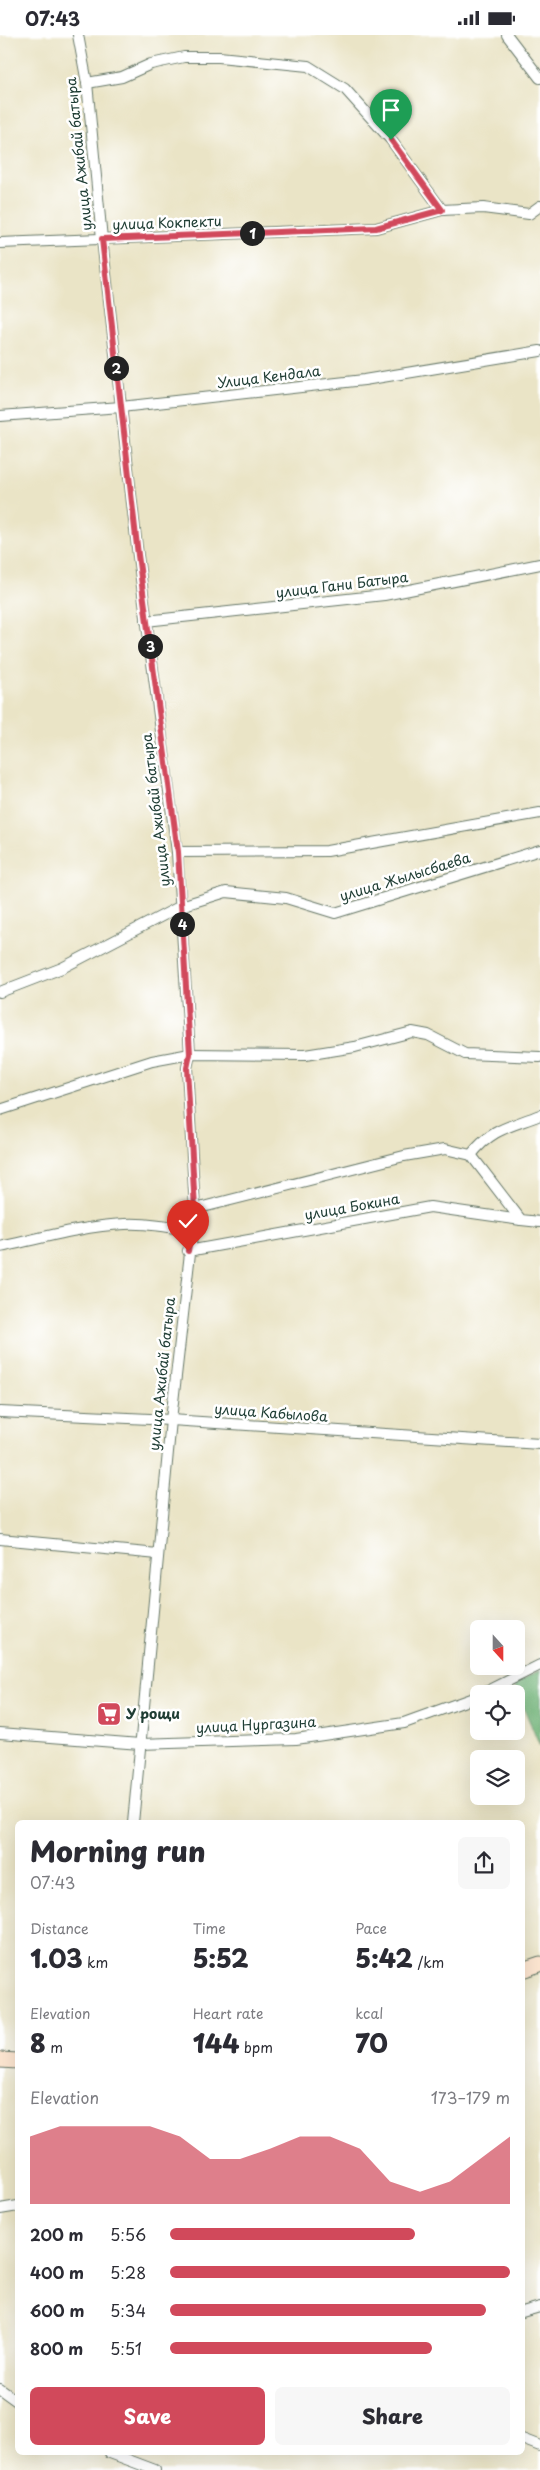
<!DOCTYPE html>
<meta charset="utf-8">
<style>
:root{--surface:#fff;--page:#f7f7f7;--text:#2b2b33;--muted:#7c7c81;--accent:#d1495b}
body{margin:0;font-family:"Playpen Sans",sans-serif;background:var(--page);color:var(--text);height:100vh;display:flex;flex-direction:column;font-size:19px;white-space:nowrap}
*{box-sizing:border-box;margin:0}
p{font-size:16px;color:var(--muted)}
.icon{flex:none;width:28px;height:28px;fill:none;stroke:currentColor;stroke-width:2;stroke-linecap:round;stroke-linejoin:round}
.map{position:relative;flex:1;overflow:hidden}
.drawer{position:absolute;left:15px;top:1785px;width:510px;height:635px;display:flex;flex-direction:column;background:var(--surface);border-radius:8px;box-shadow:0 5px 20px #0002}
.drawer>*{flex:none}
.needle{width:32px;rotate:159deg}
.buttons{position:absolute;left:470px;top:1585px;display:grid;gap:10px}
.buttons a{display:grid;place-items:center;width:55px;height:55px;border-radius:8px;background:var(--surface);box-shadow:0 5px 20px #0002;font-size:25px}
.pin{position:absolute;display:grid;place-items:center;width:42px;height:42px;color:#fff;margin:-51px -21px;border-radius:50% 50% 50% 0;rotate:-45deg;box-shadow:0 0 5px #0007}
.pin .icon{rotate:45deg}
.km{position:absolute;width:25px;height:25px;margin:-12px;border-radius:50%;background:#222;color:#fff;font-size:14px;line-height:25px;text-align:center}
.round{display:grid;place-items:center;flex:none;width:52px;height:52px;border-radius:8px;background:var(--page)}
.head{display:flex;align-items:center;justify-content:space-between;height:85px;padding:0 15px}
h1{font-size:28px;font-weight:800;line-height:38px}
.metrics{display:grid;grid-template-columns:repeat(3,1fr);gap:8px;height:85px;padding:5px 15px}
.metrics div{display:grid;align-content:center}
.metrics b{font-size:25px;font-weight:800}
.metrics small{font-size:14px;font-weight:400}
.metrics p{font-size:14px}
.chart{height:140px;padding:10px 15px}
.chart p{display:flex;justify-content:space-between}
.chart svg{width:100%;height:90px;margin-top:5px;fill:var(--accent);opacity:.7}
.button{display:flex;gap:10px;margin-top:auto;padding:10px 15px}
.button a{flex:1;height:58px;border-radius:8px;background:var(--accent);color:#fff;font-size:20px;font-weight:800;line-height:58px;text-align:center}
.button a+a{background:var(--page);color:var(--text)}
ul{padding:0 15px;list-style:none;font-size:16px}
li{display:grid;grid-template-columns:80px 60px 1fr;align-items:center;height:38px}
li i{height:12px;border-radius:6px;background:var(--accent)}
.status{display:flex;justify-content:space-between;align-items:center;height:35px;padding:0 25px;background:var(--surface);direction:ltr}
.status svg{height:14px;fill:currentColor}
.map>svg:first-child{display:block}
</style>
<div class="status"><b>07:43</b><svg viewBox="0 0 49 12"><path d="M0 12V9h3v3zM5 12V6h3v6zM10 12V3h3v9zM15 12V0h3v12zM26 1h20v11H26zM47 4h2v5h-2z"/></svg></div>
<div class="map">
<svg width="540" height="2435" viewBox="0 0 540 2435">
<rect width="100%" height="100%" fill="#fff"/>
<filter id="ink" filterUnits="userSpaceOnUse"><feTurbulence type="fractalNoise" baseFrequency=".02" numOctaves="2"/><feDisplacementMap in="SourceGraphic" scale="10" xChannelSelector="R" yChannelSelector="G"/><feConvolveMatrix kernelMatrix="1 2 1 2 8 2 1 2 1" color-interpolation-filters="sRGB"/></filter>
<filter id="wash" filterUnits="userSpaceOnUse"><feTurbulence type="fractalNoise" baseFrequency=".0096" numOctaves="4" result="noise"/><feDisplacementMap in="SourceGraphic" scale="20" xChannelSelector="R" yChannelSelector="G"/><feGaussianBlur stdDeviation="1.12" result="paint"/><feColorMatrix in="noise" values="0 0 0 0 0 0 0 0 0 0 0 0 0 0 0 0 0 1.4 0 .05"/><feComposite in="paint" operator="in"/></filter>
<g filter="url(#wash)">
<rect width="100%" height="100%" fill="#eae4c6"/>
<path fill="#72b679" stroke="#487a56" d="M540,1635V1712L514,1649Z"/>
</g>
<g filter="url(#ink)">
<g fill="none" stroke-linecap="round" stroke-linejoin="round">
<defs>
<g id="minor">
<path d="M78,0L87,48L102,204L138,521L177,817L190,1019L187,1033L195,1174L171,1385L133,1788"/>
<path d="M507,0L540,43"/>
<path d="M87,48L122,42L151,29L184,22H219L308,31L345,54L391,105L442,175"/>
<path d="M0,208L376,193L442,175L483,173L529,179L540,171"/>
<path d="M0,381L121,372L364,345L540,316"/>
<path d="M146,586L384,560L540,529"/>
<path d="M177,817L327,816L540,778"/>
<path d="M0,957L62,933L181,871L226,857L286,863L335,878L540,815"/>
<path d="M0,1075L152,1026L190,1019L305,1020L355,1012L412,997L428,1000L465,1019L540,1022"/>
<path d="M471,1120C492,1093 510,1092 540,1080"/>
<path d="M195,1174L404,1121L445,1114L471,1120L521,1185L540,1187"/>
<path d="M0,1212C41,1203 84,1191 125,1189C147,1188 169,1192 191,1196"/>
<path d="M188,1216L430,1172L521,1185"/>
<path d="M0,1377L171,1385L540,1409"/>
<path d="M0,1504L158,1519"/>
<path d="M482,1659L540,1630"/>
<path d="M0,1698L140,1709L296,1704L404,1688L479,1661"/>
<path d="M0,2174L18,2171"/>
<path d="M522,2277L540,2272"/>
<path d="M0,2354L18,2367"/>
<path d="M522,2404L540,2411"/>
<path d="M110,2418L155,2435"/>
</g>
<g id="secondary">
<path d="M522,1935L540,1929"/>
<path d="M0,2025L18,2026"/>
</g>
</defs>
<use href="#minor" stroke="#667767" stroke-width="12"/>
<use href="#secondary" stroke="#667767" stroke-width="17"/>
<use href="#minor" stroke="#fff" stroke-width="10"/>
<use href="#secondary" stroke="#fce5d0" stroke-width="15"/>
</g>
</g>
<g fill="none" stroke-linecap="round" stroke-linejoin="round" filter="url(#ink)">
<defs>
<path id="route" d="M188,1216L195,1174L187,1033L190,1019L178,817L138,520L102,204L376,193L442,175L391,105"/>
</defs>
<use href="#route" stroke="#fff" stroke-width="10"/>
<use href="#route" stroke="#d1495b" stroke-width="6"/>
</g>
<defs>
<symbol id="supermarket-square" viewBox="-11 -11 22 22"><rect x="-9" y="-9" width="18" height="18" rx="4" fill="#d1495b" stroke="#fff"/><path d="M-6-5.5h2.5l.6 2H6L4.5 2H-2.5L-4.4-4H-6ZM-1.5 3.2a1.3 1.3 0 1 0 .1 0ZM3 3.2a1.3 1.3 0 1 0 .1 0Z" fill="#fff"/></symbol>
</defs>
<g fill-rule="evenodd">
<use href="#supermarket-square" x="95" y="1665" width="28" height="28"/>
</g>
<g text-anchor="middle" stroke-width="5" stroke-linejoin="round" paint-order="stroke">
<g font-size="14" fill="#1f3d34" stroke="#fff">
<text transform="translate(79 119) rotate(-96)" y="5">улица Ажибай батыра</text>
<text transform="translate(167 188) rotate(-2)" y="5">улица Кокпекти</text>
<text transform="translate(269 342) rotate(-7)" y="5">Улица Кендала</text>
<text transform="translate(342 550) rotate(-7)" y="5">улица Гани Батыра</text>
<text transform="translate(156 775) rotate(-97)" y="5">улица Ажибай батыра</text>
<text transform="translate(405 842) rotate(-17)" y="5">улица Жылысбаева</text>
<text transform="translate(352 1172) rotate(-10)" y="5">улица Бокина</text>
<text transform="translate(162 1339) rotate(-84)" y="5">улица Ажибай батыра</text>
<text transform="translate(271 1378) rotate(4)" y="5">улица Кабылова</text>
<text transform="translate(256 1690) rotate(-3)" y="5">улица Нургазина</text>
</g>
<g font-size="14" font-weight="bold" fill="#1f3d34" stroke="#fff" text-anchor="start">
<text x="126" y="1684">У рощи</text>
</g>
</g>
</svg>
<div class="buttons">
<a><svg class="needle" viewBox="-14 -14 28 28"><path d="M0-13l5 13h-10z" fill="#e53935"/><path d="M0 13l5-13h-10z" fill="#7c7c81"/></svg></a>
<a><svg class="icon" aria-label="locate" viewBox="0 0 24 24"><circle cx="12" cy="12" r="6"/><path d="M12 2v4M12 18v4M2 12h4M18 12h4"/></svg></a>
<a><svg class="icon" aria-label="layers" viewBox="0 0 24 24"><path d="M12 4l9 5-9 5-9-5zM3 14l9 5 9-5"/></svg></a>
</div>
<div class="pin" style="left:391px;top:105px;background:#1e9e55"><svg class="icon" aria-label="arrive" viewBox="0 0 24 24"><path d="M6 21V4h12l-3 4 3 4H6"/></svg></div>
<div class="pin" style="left:188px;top:1216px;background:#d93025"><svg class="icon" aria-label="check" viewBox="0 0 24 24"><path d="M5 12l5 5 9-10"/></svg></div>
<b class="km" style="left:252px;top:198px">1</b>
<b class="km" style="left:116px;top:333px">2</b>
<b class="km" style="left:150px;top:611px">3</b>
<b class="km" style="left:182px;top:889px">4</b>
<section class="drawer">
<div class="head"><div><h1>Morning run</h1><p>07:43</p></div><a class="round"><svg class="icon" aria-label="share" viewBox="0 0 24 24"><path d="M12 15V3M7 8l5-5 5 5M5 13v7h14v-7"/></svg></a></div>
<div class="metrics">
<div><p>Distance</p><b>1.03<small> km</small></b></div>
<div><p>Time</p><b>5:52</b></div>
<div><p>Pace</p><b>5:42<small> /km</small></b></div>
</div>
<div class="metrics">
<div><p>Elevation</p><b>8<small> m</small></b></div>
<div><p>Heart rate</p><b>144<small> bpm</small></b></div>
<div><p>kcal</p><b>70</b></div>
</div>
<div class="chart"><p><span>Elevation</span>173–179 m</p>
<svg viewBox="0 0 160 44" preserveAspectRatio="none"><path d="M0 44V11L10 6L20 6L30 6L40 6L50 11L60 22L70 22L80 17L90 11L100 11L110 17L120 33L130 38L140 33L150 22L160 11V44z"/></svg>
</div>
<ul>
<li><b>200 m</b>5:56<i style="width:72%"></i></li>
<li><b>400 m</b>5:28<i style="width:100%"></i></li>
<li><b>600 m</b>5:34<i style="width:93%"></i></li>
<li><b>800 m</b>5:51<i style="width:77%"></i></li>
</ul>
<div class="button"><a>Save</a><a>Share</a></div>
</section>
</div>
